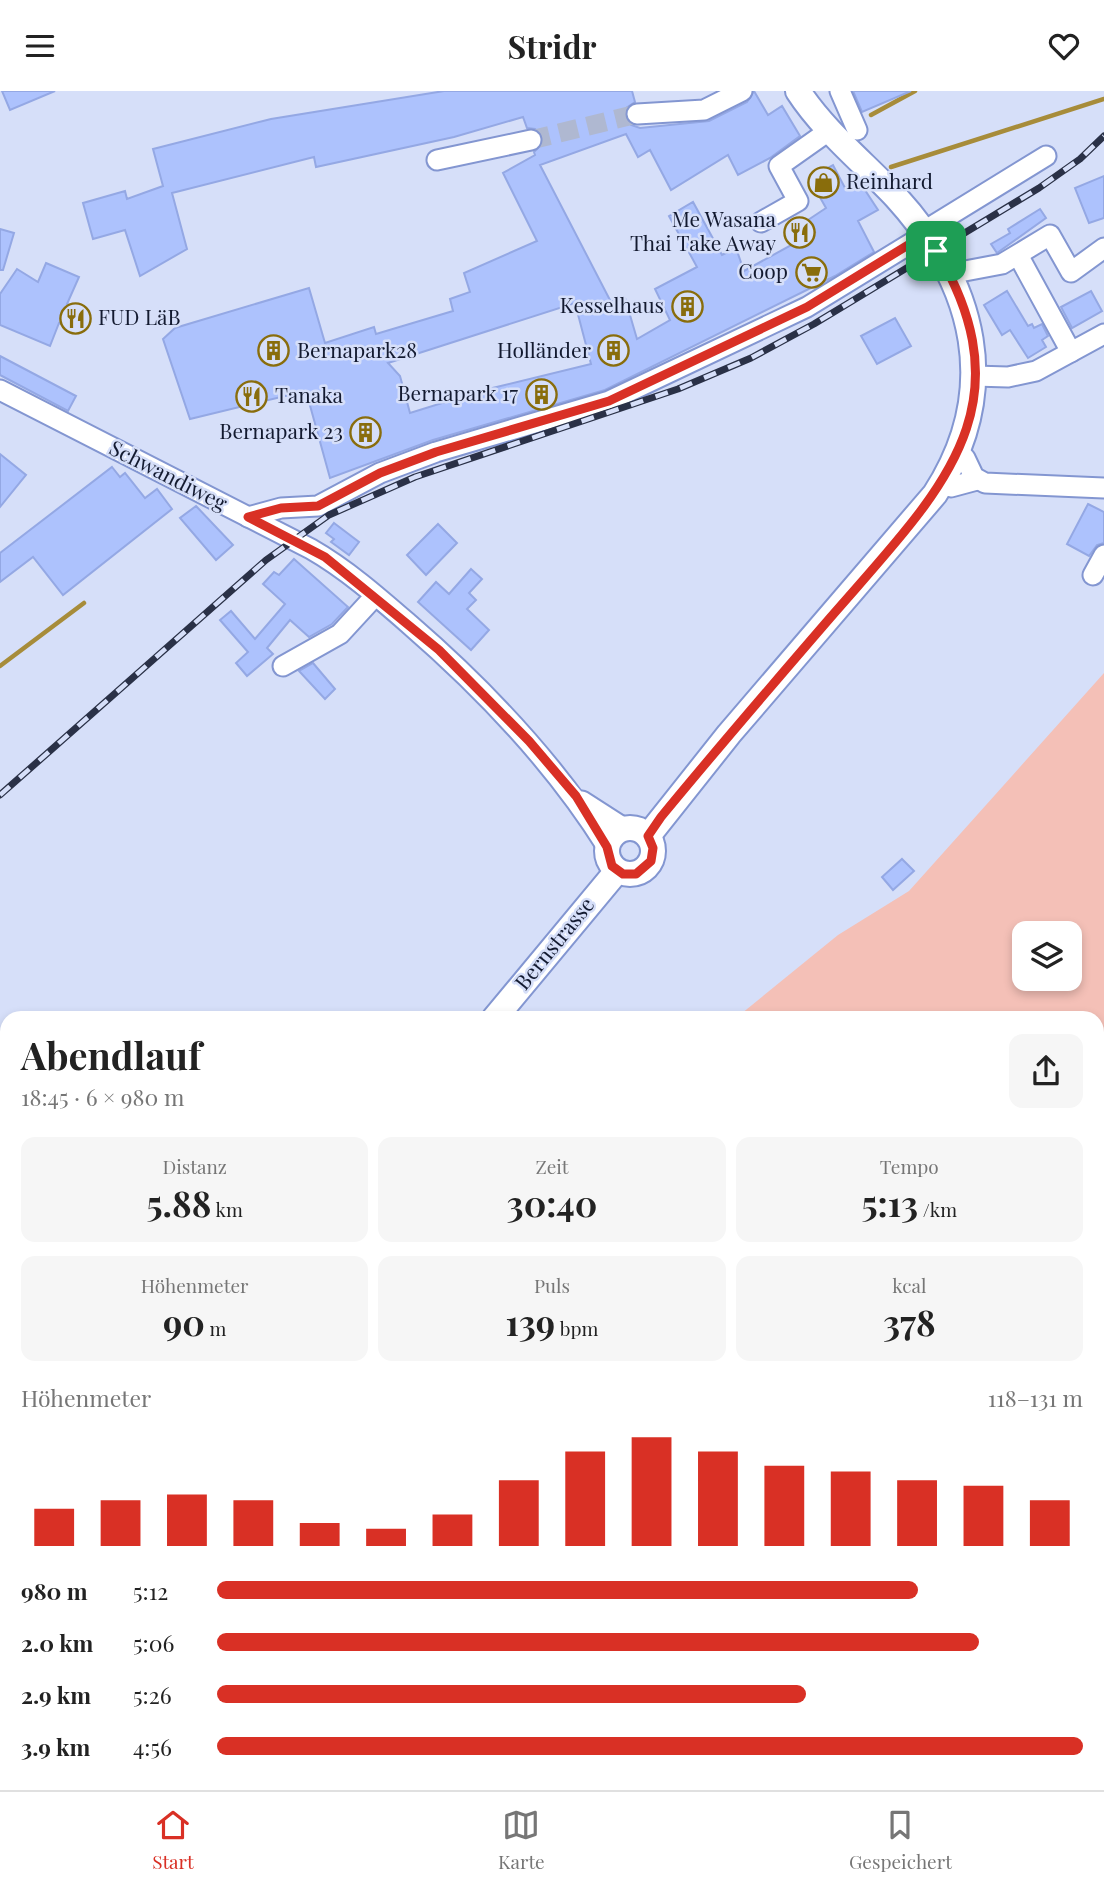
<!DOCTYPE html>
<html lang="de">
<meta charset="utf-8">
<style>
:root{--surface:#fff;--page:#f6f6f6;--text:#222;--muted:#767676;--line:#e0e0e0;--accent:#d93025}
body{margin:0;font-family:"Playfair Display",serif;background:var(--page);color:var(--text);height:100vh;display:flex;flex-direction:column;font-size:26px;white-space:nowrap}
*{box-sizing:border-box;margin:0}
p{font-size:23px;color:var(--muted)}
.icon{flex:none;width:38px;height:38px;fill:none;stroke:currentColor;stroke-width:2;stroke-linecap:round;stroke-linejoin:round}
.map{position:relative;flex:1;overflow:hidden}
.panel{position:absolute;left:0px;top:920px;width:1104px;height:779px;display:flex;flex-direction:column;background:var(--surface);border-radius:21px 21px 0 0;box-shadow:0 4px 10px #0003}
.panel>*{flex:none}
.tools{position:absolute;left:1012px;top:830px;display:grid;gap:14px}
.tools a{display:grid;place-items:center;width:70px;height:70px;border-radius:14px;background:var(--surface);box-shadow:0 4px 10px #0003;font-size:35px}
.pin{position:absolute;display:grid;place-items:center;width:60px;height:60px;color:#fff;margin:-30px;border-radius:14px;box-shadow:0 4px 10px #0006}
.round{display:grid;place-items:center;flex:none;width:74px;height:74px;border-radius:14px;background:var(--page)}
.headline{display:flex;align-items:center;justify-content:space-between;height:119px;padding:0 21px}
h1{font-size:38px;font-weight:700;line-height:52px}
.metrics{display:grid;grid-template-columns:repeat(3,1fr);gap:10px;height:119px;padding:7px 21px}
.metrics div{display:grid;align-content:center;border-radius:14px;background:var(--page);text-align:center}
.metrics b{font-size:35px;font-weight:700}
.metrics small{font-size:19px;font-weight:400}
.metrics p{font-size:19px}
.chart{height:196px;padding:14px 21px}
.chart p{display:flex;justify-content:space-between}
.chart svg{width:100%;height:126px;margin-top:7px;stroke:var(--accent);stroke-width:6}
ul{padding:0 21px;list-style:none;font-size:23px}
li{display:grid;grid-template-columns:112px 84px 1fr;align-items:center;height:52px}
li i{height:18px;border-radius:9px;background:var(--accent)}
header{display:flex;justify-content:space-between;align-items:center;height:91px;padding:0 21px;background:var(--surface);font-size:32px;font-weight:700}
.menu{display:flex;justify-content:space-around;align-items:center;height:98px;border-top:2px solid var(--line);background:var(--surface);font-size:19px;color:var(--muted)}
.menu a{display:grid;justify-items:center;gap:4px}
.menu .selected{color:var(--accent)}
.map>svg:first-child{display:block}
</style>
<header><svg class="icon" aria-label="menu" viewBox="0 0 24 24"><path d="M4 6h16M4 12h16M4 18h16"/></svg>Stridr<svg class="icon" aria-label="heart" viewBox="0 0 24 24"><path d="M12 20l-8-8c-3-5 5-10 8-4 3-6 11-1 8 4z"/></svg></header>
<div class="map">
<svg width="1104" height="1699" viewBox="0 0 1104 1699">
<rect width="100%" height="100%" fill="#d6dff9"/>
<g fill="#f4c0b7" fill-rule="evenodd">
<path d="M1104,582V976L1097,983V928L736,927L838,844L909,800ZM1024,842H1069V887H1024Z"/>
<path d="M7,1514V1600L0,1610V1518Z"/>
</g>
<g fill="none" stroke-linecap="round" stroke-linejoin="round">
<g stroke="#a78c3a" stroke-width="4.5">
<path d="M871,24L915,0"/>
<path d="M891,76L1104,8"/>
<path d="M0,575L84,512"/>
</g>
</g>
<g fill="#adc2fd" stroke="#94a8e4" stroke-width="2" fill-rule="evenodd">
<path d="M2,0H55L10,19Z"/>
<path d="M444,0H632L635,11L626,17L625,24L631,34L640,37L709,30L747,11L754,0L768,24L782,15L800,45L770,67L738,84L728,64L671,99L650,59L638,66L626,43L540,74L611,211L625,207L637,248L670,229L655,198L697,176L669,125L693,111L722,164L736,157L744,180L815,141L808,129L826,117L809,87L833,74L845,97L859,90L878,119L858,130L874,161L835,185L605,299L433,349L330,387L306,300L190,328L163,248L175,237L309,197L325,252L374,236L376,243L453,220L450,208L470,201L464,182L537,150L503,82L535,64L534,61L542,53L543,46L535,38L527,37L523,26L454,46L316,76L314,66L172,102L187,158L140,185L125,139L93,148L83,112L125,100L127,108L163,95L153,58L271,28ZM575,212L591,273L484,299L410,322L400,285L388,272Z"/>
<path d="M853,0H911L862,21Z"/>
<path d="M1104,85V127L1089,132L1075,97Z"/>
<path d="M1040,118L1046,127L997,162L991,153L1010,142L1008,138Z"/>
<path d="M0,138L14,142L3,179H0Z"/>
<path d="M46,172L79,186L67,213L86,220L78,240L59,232L50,255L0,234V203L17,178L38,191Z"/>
<path d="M1007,200L1028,235L1032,233L1034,237L1042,233L1048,245L1042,249L1046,256L1028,267L1010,239L1002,244L984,214Z"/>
<path d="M1091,200L1102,220L1072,237L1061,216Z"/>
<path d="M895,227L911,255L877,273L861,245Z"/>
<path d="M0,265L76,305L68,320L0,284Z"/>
<path d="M0,363L26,384L0,416Z"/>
<path d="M112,376L120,386L125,382L145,407L157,398L172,418L63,504L33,466L0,491V462Z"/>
<path d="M1088,413L1104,421V452L1097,454L1089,465L1067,453Z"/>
<path d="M196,415L233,454L216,469L180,427Z"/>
<path d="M334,432L359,451L349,464L331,451L334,448L326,442Z"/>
<path d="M438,433L457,452L426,484L407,464Z"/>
<path d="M294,468L348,516L332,533L309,546L290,529L267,557L273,563L247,585L236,572L248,561L220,529L231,520L255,548L285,513L263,493L274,481L279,484Z"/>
<path d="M471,478L482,488L469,502L476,509L467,518L489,539L471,559L418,511L436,491L449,503Z"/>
<path d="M313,572L335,598L325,608L299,580Z"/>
<path d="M902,768L914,780L893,799L882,786Z"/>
</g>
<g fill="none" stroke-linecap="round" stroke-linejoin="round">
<path stroke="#afb8d1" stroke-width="19" stroke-dasharray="19 10" stroke-linecap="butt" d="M531,49L637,23"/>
<defs>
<g id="minor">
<path d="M840,0L857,39"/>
<path d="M637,23L704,19L742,0"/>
<path d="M437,69L531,49"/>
<path d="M761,131L798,110L779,75L830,39"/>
<path d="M924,140L1046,65"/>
<path d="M1018,164L1071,261"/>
<path d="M949,183L1002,173L1050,144L1071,181L1104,157"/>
<path d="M974,285L1008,286L1036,280L1104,243"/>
<path d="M0,299L311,458C346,478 378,506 409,533C484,598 554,671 607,756"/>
<path d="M958,362L965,367L974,386L985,392L1104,397"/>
<path d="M941,393L951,396L977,389"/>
<path d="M248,426L281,417L318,415L380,382L436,361L609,310L807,216L926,143"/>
<path d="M1093,484L1104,464"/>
<path d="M283,575L340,543L375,505"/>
<path d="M582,710L624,737"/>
<path d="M1097,1115L1104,1114"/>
<path d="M1101,1446L1103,1476"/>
<path d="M1097,1495L1100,1506H1097"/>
<path d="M0,1657L7,1653"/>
<path d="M591,1692L596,1699"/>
<path d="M711,1692L716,1699"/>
<path d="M798,1692L801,1699"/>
<path d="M895,1692L903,1699"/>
<path d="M180,1699L186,1692"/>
<path d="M224,1699L225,1692"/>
<path d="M537,1699L548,1692"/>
<path d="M642,1699L644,1692"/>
<path d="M847,1699L857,1692"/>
</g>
<g id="major">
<circle cx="630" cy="760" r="23"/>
<path d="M648,745L729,643L935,403C1002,299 976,194 896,106C863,71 824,40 798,0"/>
<path d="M494,928L617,780"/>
<path d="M0,1494L7,1491"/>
<path d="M372,1692L374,1699"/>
</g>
</defs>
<use href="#minor" stroke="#8396d1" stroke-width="23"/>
<use href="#major" stroke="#8396d1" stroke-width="28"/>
<use href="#minor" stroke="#fff" stroke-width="19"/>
<use href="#major" stroke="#fff" stroke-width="24"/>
<defs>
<path id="rail" d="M0,704L266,469L329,424L415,386L678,298L751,267L814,233L1039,97L1080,68L1104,45"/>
</defs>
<use href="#rail" stroke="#2a3147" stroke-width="7"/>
<use href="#rail" stroke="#d6dff9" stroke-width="4.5" stroke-dasharray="13" stroke-linecap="butt"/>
</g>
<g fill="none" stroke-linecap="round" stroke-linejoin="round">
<defs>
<path id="route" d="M926,143C1038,314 940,400 830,527C773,593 716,659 661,726L648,745L653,757L651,770L636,783H623L612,775L607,756L576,705L529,650L439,559L325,466L248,426L281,417L318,415L380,382L436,361L609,310L807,216Z"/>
</defs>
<use href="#route" stroke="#fff" stroke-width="14"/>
<use href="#route" stroke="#d93025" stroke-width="9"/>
</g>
<defs>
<symbol id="shop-ring" viewBox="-11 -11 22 22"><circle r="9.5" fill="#d6dff9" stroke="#896d0c" stroke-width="1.5"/><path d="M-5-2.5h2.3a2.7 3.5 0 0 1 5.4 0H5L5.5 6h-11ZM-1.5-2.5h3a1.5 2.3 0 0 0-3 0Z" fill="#896d0c"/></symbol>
<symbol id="restaurant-ring" viewBox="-11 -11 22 22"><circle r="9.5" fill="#d6dff9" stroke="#896d0c" stroke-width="1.5"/><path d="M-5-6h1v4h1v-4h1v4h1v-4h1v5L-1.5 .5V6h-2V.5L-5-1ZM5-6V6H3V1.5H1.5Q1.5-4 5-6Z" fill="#896d0c"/></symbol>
<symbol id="supermarket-ring" viewBox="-11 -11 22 22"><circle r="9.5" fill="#d6dff9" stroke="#896d0c" stroke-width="1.5"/><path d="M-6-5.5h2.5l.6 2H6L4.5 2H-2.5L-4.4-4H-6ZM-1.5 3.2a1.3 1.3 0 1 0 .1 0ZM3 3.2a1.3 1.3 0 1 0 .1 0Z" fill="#896d0c"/></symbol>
<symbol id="building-ring" viewBox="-11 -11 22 22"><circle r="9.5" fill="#d6dff9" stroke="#896d0c" stroke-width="1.5"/><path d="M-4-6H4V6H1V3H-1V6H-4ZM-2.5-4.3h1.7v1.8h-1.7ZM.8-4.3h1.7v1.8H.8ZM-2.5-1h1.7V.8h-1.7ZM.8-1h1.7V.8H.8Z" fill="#896d0c"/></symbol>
</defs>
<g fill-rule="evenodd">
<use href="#shop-ring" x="806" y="74" width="35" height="35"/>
<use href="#restaurant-ring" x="782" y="124" width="35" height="35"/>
<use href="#supermarket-ring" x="794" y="164" width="35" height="35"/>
<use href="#building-ring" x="670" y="198" width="35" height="35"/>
<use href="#restaurant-ring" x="58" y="210" width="35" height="35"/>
<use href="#building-ring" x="256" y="242" width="35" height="35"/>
<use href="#building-ring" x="596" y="242" width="35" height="35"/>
<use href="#building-ring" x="524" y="286" width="35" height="35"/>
<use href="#restaurant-ring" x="234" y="288" width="35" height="35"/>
<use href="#building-ring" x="348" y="324" width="35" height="35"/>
</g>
<g text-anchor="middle" stroke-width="5" stroke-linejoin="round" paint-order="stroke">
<g font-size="21" fill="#131a30" stroke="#d6dff9" text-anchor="end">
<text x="846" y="98" text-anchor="start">Reinhard</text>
<text x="776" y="136">Me Wasana<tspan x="776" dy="24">Thai Take Away</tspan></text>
<text x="788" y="188">Coop</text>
<text x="664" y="222">Kesselhaus</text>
<text x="98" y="234" text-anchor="start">FUD LäB</text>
<text x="297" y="267" text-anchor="start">Bernapark28</text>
<text x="591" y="267">Holländer</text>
<text x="518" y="310">Bernapark 17</text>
<text x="275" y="312" text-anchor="start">Tanaka</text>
<text x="343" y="348">Bernapark 23</text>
</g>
<g font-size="21" fill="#131a30" stroke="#d6dff9">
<text transform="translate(168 385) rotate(27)" y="7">Schwandiweg</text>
<text transform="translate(555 853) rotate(-51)" y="7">Bernstrasse</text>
</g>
</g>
</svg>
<div class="tools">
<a><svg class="icon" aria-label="layers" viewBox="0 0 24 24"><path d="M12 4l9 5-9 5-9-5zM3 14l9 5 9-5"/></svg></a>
</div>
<div class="pin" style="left:936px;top:160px;background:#1e9e55"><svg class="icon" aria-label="arrive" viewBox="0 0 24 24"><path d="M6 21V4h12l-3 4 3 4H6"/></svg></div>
<section class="panel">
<div class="headline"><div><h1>Abendlauf</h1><p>18:45 · 6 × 980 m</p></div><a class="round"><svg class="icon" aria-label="share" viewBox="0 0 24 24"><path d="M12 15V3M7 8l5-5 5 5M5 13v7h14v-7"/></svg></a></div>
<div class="metrics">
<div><p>Distanz</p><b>5.88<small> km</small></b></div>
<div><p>Zeit</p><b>30:40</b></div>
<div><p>Tempo</p><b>5:13<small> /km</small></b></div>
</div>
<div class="metrics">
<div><p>Höhenmeter</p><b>90<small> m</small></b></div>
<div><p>Puls</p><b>139<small> bpm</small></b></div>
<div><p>kcal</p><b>378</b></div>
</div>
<div class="chart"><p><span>Höhenmeter</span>118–131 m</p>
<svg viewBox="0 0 160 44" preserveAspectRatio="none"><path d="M5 44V31M15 44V28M25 44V26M35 44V28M45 44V36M55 44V38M65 44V33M75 44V21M85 44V11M95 44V6M105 44V11M115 44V16M125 44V18M135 44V21M145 44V23M155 44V28"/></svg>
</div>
<ul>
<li><b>980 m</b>5:12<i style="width:81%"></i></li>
<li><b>2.0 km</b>5:06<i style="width:88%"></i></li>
<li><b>2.9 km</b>5:26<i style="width:68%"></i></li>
<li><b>3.9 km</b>4:56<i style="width:100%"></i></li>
</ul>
</section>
</div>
<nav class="menu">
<a class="selected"><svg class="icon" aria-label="home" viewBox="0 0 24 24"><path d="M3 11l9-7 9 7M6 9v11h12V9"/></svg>Start</a>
<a><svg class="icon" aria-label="map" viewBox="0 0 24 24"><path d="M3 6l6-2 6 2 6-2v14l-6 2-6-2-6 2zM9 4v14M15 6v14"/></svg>Karte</a>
<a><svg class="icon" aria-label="saved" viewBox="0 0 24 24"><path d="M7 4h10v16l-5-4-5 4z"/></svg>Gespeichert</a>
</nav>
